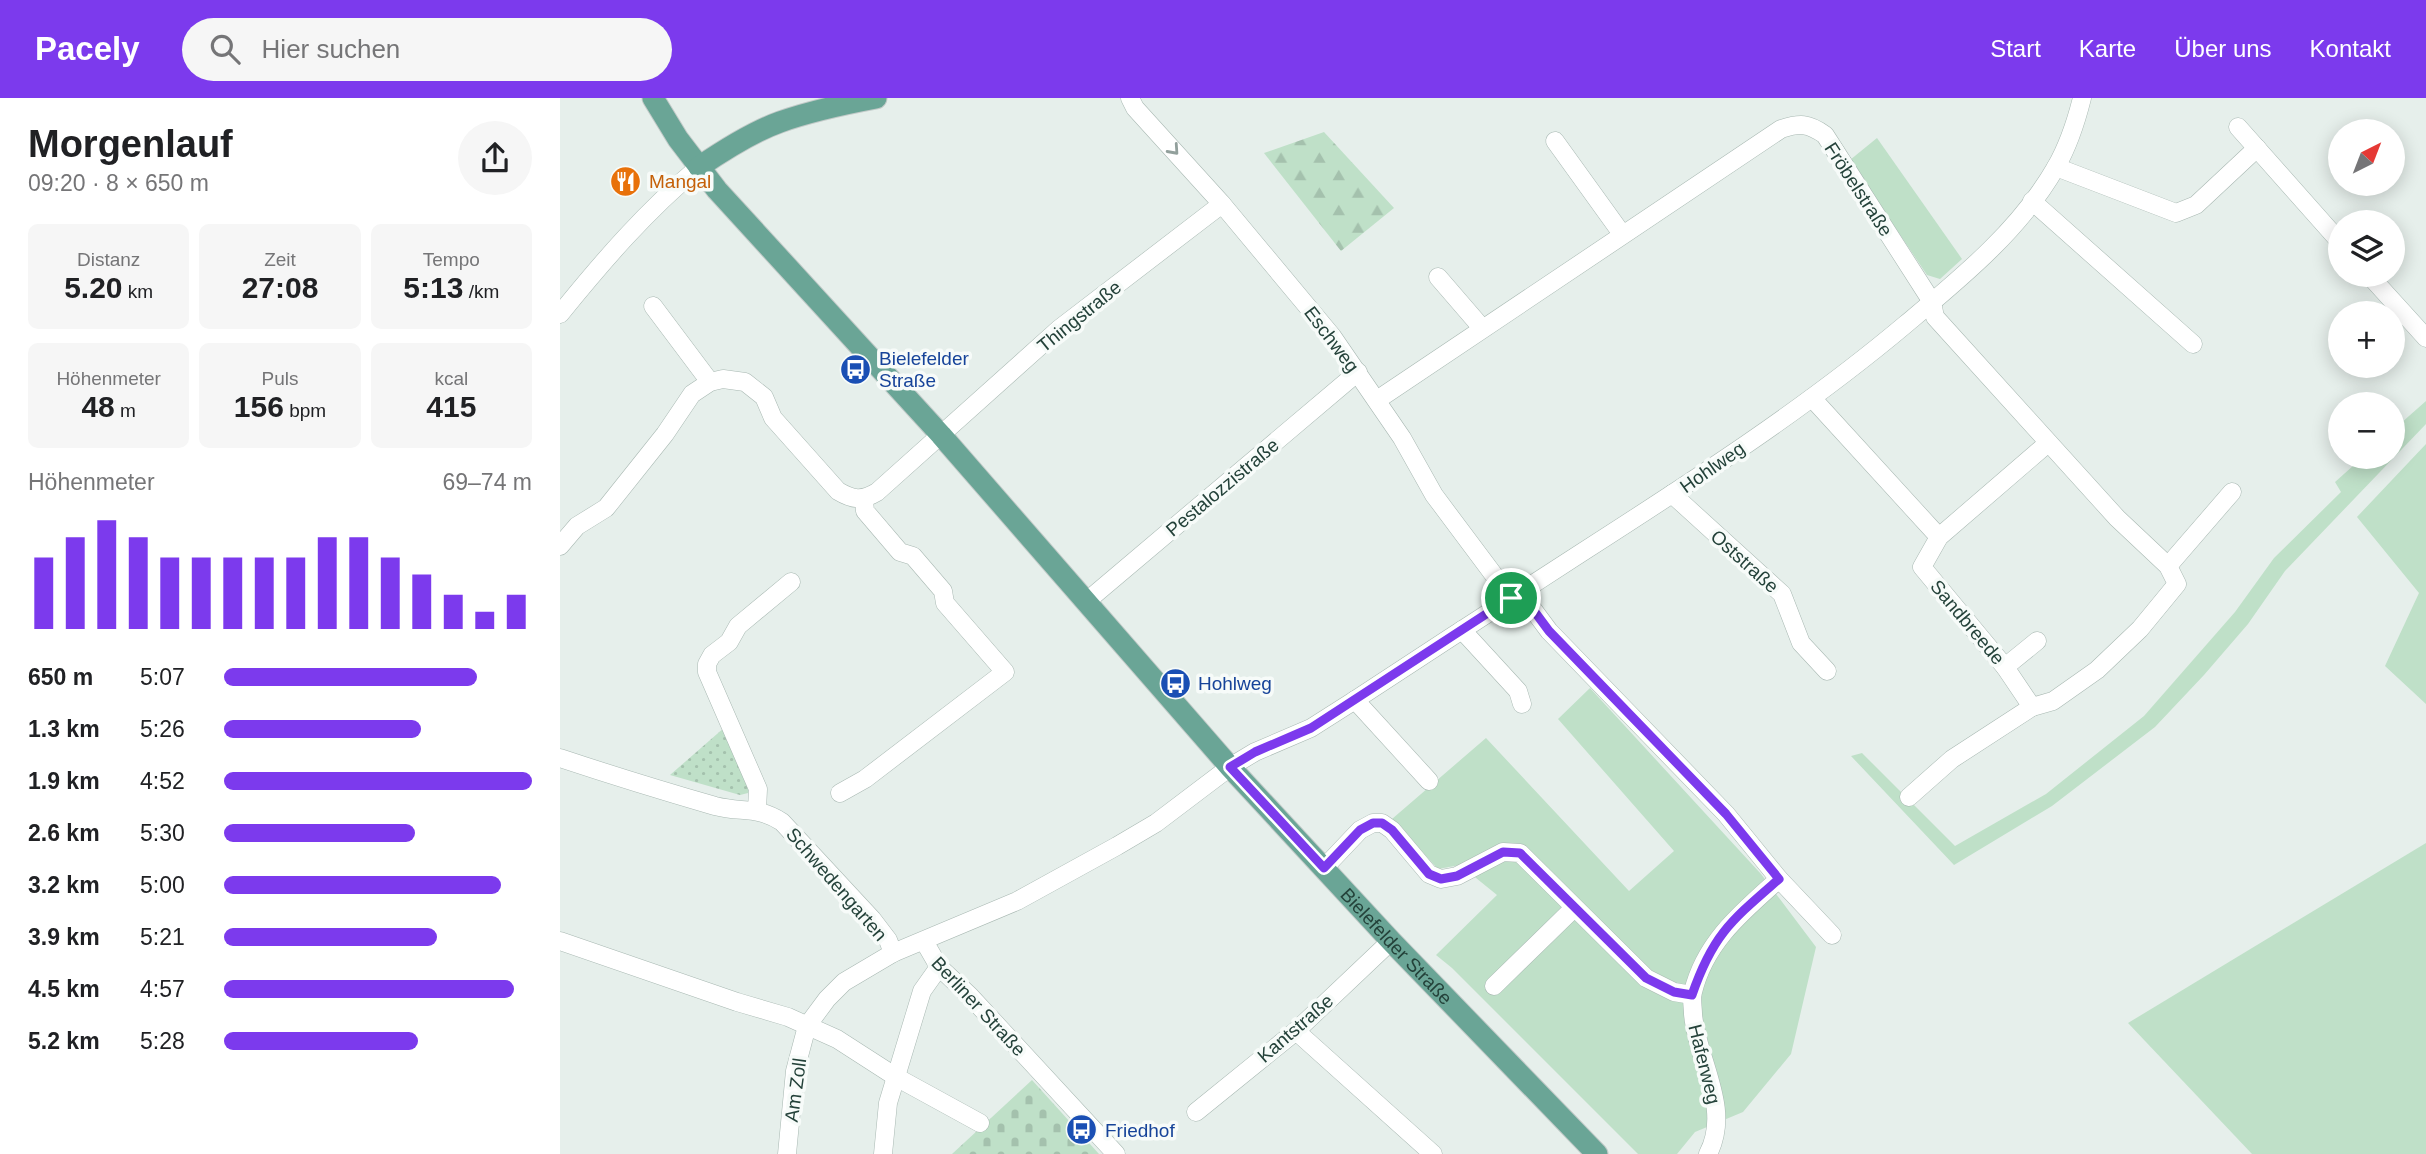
<!DOCTYPE html>
<html lang="de">
<meta charset="utf-8">
<style>
:root{--surface:#fff;--page:#f6f6f6;--text:#202124;--muted:#757577;--accent:#7c3aed}
body{margin:0;font-family:Arial,sans-serif;background:var(--page);color:var(--text);height:100vh;display:flex;flex-direction:column;font-size:26px;white-space:nowrap}
*{box-sizing:border-box;margin:0}
p{font-size:23px;color:var(--muted)}
.icon{flex:none;width:38px;height:38px;fill:none;stroke:currentColor;stroke-width:2;stroke-linecap:round;stroke-linejoin:round}
.map{position:relative;flex:1;overflow:hidden}
.sheet{display:flex;flex-direction:column;background:var(--surface);width:560px}
.sheet>*{flex:none}
.needle{width:46px;rotate:42deg}
.controls{position:absolute;left:1768px;top:21px;display:grid;gap:14px}
.controls a{display:grid;place-items:center;width:77px;height:77px;border-radius:50%;background:var(--surface);box-shadow:0 4px 18px #0003;font-size:35px}
.pin{position:absolute;display:grid;place-items:center;width:60px;height:60px;color:#fff;margin:-30px;border:4px solid #fff;border-radius:50%;box-shadow:0 2px 7px #0007}
.round{display:grid;place-items:center;flex:none;width:74px;height:74px;border-radius:37px;background:var(--page)}
.head{display:flex;align-items:center;justify-content:space-between;height:119px;padding:0 28px}
h1{font-size:38px;font-weight:600;line-height:52px}
.figures{display:grid;grid-template-columns:repeat(3,1fr);gap:10px;height:119px;padding:7px 28px}
.figures div{display:grid;align-content:center;border-radius:10px;background:var(--page);text-align:center}
.figures b{font-size:30px;font-weight:600}
.figures small{font-size:19px;font-weight:400}
.figures p{font-size:19px}
.chart{height:196px;padding:14px 28px}
.chart p{display:flex;justify-content:space-between}
.chart svg{width:100%;height:126px;margin-top:7px;stroke:var(--accent);stroke-width:6}
ul{padding:0 28px;list-style:none;font-size:23px}
li{display:grid;grid-template-columns:112px 84px 1fr;align-items:center;height:52px}
li i{height:18px;border-radius:9px;background:var(--accent)}
header{display:flex;align-items:center;gap:42px;box-sizing:border-box;height:98px;padding:0 35px;background:var(--accent);color:#fff}
header strong{font-size:33px}
nav{display:flex;gap:38px;margin-inline-start:auto;font-size:24px}
.search{width:490px;height:63px;background:var(--page);display:flex;align-items:center;gap:18px;box-sizing:border-box;padding:0 24px;border-radius:38px;color:var(--muted);font-size:26px}
main{display:flex;flex:1;min-height:0}
.map>svg:first-child{display:block}
</style>
<header>
<strong>Pacely</strong>
<div class="search"><svg class="icon" aria-label="search" viewBox="0 0 24 24"><circle cx="10" cy="10" r="6"/><path d="M15 15l6 6"/></svg>Hier suchen</div>
<nav><a>Start</a><a>Karte</a><a>Über uns</a><a>Kontakt</a></nav>
</header>
<main>
<section class="sheet">
<div class="head"><div><h1>Morgenlauf</h1><p>09:20 · 8 × 650 m</p></div><a class="round"><svg class="icon" aria-label="share" viewBox="0 0 24 24"><path d="M12 15V3M7 8l5-5 5 5M5 13v7h14v-7"/></svg></a></div>
<div class="figures">
<div><p>Distanz</p><b>5.20<small> km</small></b></div>
<div><p>Zeit</p><b>27:08</b></div>
<div><p>Tempo</p><b>5:13<small> /km</small></b></div>
</div>
<div class="figures">
<div><p>Höhenmeter</p><b>48<small> m</small></b></div>
<div><p>Puls</p><b>156<small> bpm</small></b></div>
<div><p>kcal</p><b>415</b></div>
</div>
<div class="chart"><p><span>Höhenmeter</span>69–74 m</p>
<svg viewBox="0 0 160 44" preserveAspectRatio="none"><path d="M5 44V19M15 44V12M25 44V6M35 44V12M45 44V19M55 44V19M65 44V19M75 44V19M85 44V19M95 44V12M105 44V12M115 44V19M125 44V25M135 44V32M145 44V38M155 44V32"/></svg>
</div>
<ul>
<li><b>650 m</b>5:07<i style="width:82%"></i></li>
<li><b>1.3 km</b>5:26<i style="width:64%"></i></li>
<li><b>1.9 km</b>4:52<i style="width:100%"></i></li>
<li><b>2.6 km</b>5:30<i style="width:62%"></i></li>
<li><b>3.2 km</b>5:00<i style="width:90%"></i></li>
<li><b>3.9 km</b>5:21<i style="width:69%"></i></li>
<li><b>4.5 km</b>4:57<i style="width:94%"></i></li>
<li><b>5.2 km</b>5:28<i style="width:63%"></i></li>
</ul>
</section>
<div class="map">
<svg width="1866" height="1056" viewBox="0 0 1866 1056">
<defs>
<pattern id="forest-firs" width="22" height="20" patternUnits="userSpaceOnUse" patternTransform="scale(1.75)"><rect width="22" height="20" fill="#bfe0c8"/><path d="M5 1l3.5 6h-7zM16 11l3.5 6h-7z" fill="#a4c1ad"/></pattern>
<pattern id="cemetery-stones" width="16" height="16" patternUnits="userSpaceOnUse" patternTransform="scale(1.75)"><rect width="16" height="16" fill="#bfe0c8"/><path d="M2 7V4a2 2 0 0 1 4 0v3zM10 15v-3a2 2 0 0 1 4 0v3z" fill="#a4c1ad"/></pattern>
<pattern id="park-dots" width="8" height="8" patternUnits="userSpaceOnUse" patternTransform="scale(1.75)"><rect width="8" height="8" fill="#bfe0c8"/><path d="M2 2h.1M6 6h.1" fill="none" stroke="#a4c1ad" stroke-width="1.8" stroke-linecap="round"/></pattern>
</defs>
<rect width="100%" height="100%" fill="#e6efeb"/>
<g fill="#bfe0c8">
<path d="M1317,40L1402,161L1380,181L1367,177L1290,62Z"/>
<path d="M1866,303V326L1725,473L1688,526L1644,577L1595,629L1492,708L1394,767L1291,658L1302,655L1395,748L1486,696L1584,618L1675,514L1714,460L1781,394L1775,384L1803,359H1832V333Z"/>
<path d="M1866,346V606L1825,568L1859,495L1797,419Z"/>
<path d="M1030,590L1201,776L1256,849L1231,956L1183,1014L1135,1034L1117,1056H1078L892,870L876,857L937,797L900,767L878,771L832,721L926,640L1069,793L1114,753L998,621Z"/>
<path d="M1866,745V1056H1692L1568,925Z"/>
</g>
<path fill="url(#forest-firs)" d="M764,34L834,110L781,153L704,55Z"/>
<path fill="url(#cemetery-stones)" d="M472,982L539,1056H392Z"/>
<path fill="url(#park-dots)" d="M165,629L189,686L188,695L180,697L110,677Z"/>
<g fill="none" stroke-linecap="round" stroke-linejoin="round">
<defs>
<g id="minor">
<path d="M570,0L575,10L662,106L772,238L842,340L874,397L951,500"/>
<path d="M1678,29L1780,144"/>
<path d="M995,43L1062,136"/>
<path d="M1496,69L1616,115L1636,107L1697,50"/>
<path d="M1472,103L1633,246"/>
<path d="M1809,177L1866,240"/>
<path d="M878,179L922,230"/>
<path d="M93,208L150,284"/>
<path d="M0,216C43,163 86,113 139,69"/>
<path d="M1252,300L1379,439"/>
<path d="M817,302L1221,31C1240,25 1248,25 1265,37L1372,204L1375,219L1557,420L1608,468L1617,486L1580,531L1537,572L1493,603L1472,609L1445,569L1362,469L1379,439L1488,345"/>
<path d="M1112,396L1222,496L1241,545L1267,573"/>
<path d="M0,448L17,428L46,410L105,336L132,296L150,284L163,281L185,284L204,299L213,320L278,393C293,402 302,403 317,394L499,231L662,106"/>
<path d="M1608,468L1672,394"/>
<path d="M960,494L989,533L1166,716L1219,781L1272,837"/>
<path d="M527,503L798,274"/>
<path d="M902,532L958,593L962,606"/>
<path d="M1445,569L1477,543"/>
<path d="M795,602L869,683"/>
<path d="M0,660C51,677 103,693 155,708C182,715 197,708 222,724L312,821L328,842L333,855"/>
<path d="M280,695L305,681L445,574L385,505L383,493L353,458L340,454L305,413L304,402"/>
<path d="M1349,699L1392,661L1472,609"/>
<path d="M197,712L198,691L147,574V566L152,557L169,544L178,528L231,484"/>
<path d="M764,770L800,732L813,725H822L832,732L869,776L881,781L897,778L943,754L960,755L1086,880L1114,894L1132,897"/>
<path d="M0,843L177,904L228,919L277,941L336,979L420,1025"/>
<path d="M364,843L379,869L410,898L556,1056"/>
<path d="M934,888L1014,810"/>
<path d="M736,933L873,1056"/>
<path d="M636,1014L736,933L831,843"/>
<path d="M227,1056L235,973L247,928L267,901L284,884L333,855L457,803L557,748L596,725L670,669L695,654L751,630L795,602C870,553 946,503 1021,455C1133,383 1245,311 1346,226C1401,180 1460,132 1496,69C1508,48 1516,24 1522,0"/>
<path d="M323,1056L328,1005L362,893L379,869"/>
<path d="M1148,1056C1172,1010 1137,963 1133,916C1133,909 1131,901 1133,894C1145,844 1182,814 1219,781"/>
</g>
<g id="major">
<path id="s1" d="M93,0L118,41L157,92L381,337L670,669L831,843L1037,1056"/>
<path d="M139,69C164,52 192,34 220,24C251,13 284,6 316,0"/>
</g>
</defs>
<use href="#minor" stroke="#a8b8b2" stroke-width="19"/>
<use href="#major" stroke="#c2cac8" stroke-width="23"/>
<use href="#minor" stroke="#fff" stroke-width="18"/>
<use href="#major" stroke="#6aa596" stroke-width="21"/>
</g>
<defs><path id="oneway-chevron" d="M-2-3.5L2.5 0L-2 3.5" fill="none" stroke-width="1.6" stroke-linecap="round" stroke-linejoin="round" transform="scale(1.75)"/></defs>
<use stroke="#92a09c" href="#oneway-chevron" transform="translate(614 52) rotate(48)"/>
<g fill="none" stroke-linecap="round" stroke-linejoin="round">
<defs>
<path id="route" d="M960,494L989,533L1166,716L1219,781C1172,822 1153,836 1132,897L1114,894L1086,880L960,755L943,754L897,778L881,781L869,776L832,732L822,725H813L800,732L764,770L670,669L695,654L751,630Z"/>
</defs>
<use href="#route" stroke="#fff" stroke-width="14"/>
<use href="#route" stroke="#7c3aed" stroke-width="9"/>
</g>
<defs>
<symbol id="restaurant-disc" viewBox="-11 -11 22 22"><circle r="9.5" fill="#e8710a" stroke="#f7fbf9"/><path d="M-5-6h1v4h1v-4h1v4h1v-4h1v5L-1.5 .5V6h-2V.5L-5-1ZM5-6V6H3V1.5H1.5Q1.5-4 5-6Z" fill="#fff"/></symbol>
<symbol id="bus-disc" viewBox="-11 -11 22 22"><circle r="9.5" fill="#1a4fb4" stroke="#f7fbf9"/><path d="M-5-6H5V4H4V6H2V4H-2V6H-4V4H-5ZM-3.5-4V0h7V-4ZM-3.5 1.2v1.5H-2V1.2ZM2 1.2v1.5H3.5V1.2Z" fill="#fff"/></symbol>
</defs>
<g fill-rule="evenodd">
<use href="#restaurant-disc" x="48" y="66" width="35" height="35"/>
<use href="#bus-disc" x="278" y="254" width="35" height="35"/>
<use href="#bus-disc" x="598" y="568" width="35" height="35"/>
<use href="#bus-disc" x="504" y="1014" width="35" height="35"/>
</g>
<g text-anchor="middle" stroke-width="7" stroke-linejoin="round" paint-order="stroke">
<g font-size="19" fill="#c56008" stroke="#f7fbf9" text-anchor="start">
<text x="89" y="90">Mangal</text>
</g>
<g font-size="19" fill="#24423a" stroke="#f7fbf9">
<text transform="translate(1299 91) rotate(57)" y="7">Fröbelstraße</text>
<text transform="translate(519 218) rotate(-39)" y="7">Thingstraße</text>
<text transform="translate(772 241) rotate(53)" y="7">Eschweg</text>
<text transform="translate(1152 369) rotate(-35)" y="7">Hohlweg</text>
<text transform="translate(662 389) rotate(-40)" y="7">Pestalozzistraße</text>
<text transform="translate(1185 463) rotate(42)" y="7">Oststraße</text>
<text transform="translate(1408 524) rotate(50)" y="7">Sandbreede</text>
<text transform="translate(277 786) rotate(49)" y="7">Schwedengarten</text>
<text dy="7" stroke="none"><textPath href="#s1" startOffset="1129">Bielefelder Straße</textPath></text>
<text transform="translate(419 908) rotate(47)" y="7">Berliner Straße</text>
<text transform="translate(735 930) rotate(-41)" y="7">Kantstraße</text>
<text transform="translate(1145 966) rotate(76)" y="7">Haferweg</text>
<text transform="translate(235 992) rotate(-82)" y="7">Am Zoll</text>
</g>
<g font-size="19" fill="#164399" stroke="#f7fbf9" text-anchor="start">
<text x="319" y="267">Bielefelder<tspan x="319" dy="22">Straße</tspan></text>
<text x="638" y="592">Hohlweg</text>
<text x="545" y="1039">Friedhof</text>
</g>
</g>
</svg>
<div class="controls">
<a><svg class="needle" viewBox="-14 -14 28 28"><path d="M0-13l5 13h-10z" fill="#e53935"/><path d="M0 13l5-13h-10z" fill="#757577"/></svg></a>
<a><svg class="icon" aria-label="layers" viewBox="0 0 24 24"><path d="M12 4l9 5-9 5-9-5zM3 14l9 5 9-5"/></svg></a>
<a>+</a>
<a>−</a>
</div>
<div class="pin" style="left:951px;top:500px;background:#1e9e55"><svg class="icon" aria-label="arrive" viewBox="0 0 24 24"><path d="M6 21V4h12l-3 4 3 4H6"/></svg></div>
</div>
</main>
